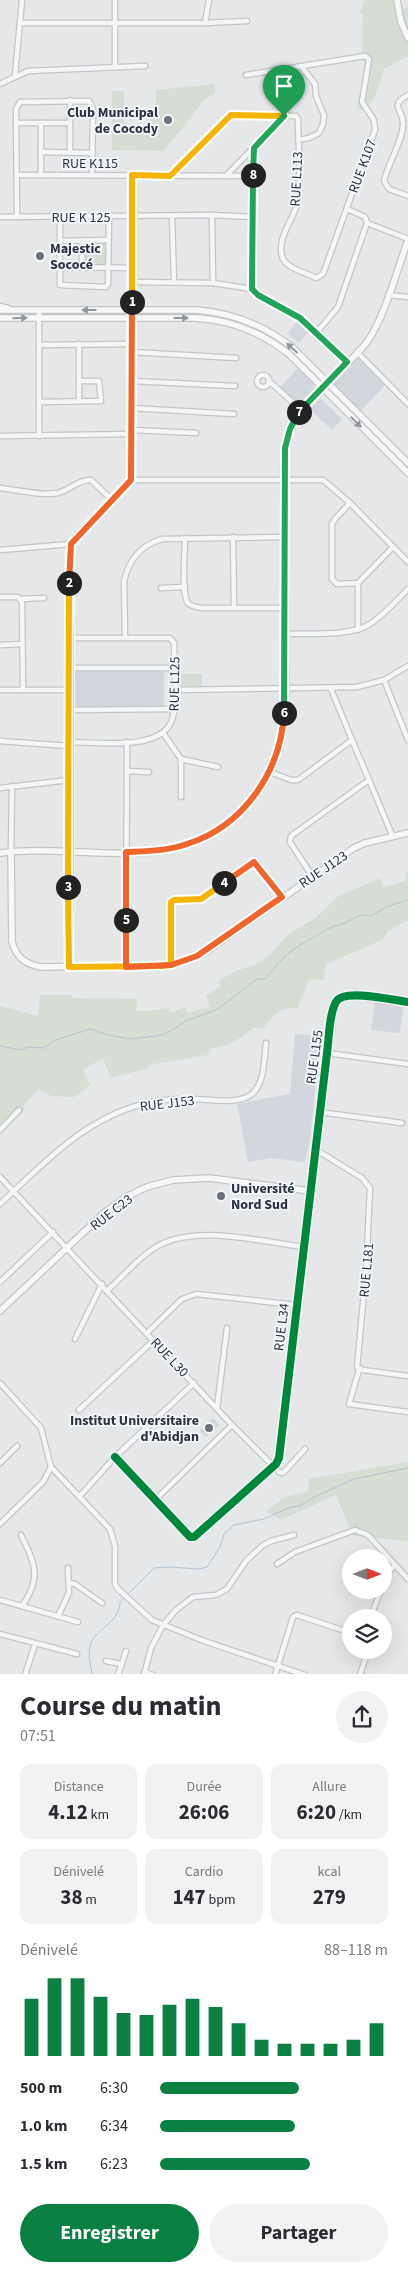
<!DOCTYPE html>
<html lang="fr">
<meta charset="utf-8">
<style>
:root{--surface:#fff;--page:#f2f2f3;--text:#2b2b33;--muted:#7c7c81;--accent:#0b8043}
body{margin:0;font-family:"Source Sans 3",sans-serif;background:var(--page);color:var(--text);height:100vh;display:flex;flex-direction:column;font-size:19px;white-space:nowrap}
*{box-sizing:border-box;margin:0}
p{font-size:16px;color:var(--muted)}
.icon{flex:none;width:28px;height:28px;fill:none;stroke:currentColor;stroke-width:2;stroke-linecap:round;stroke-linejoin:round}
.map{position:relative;height:1674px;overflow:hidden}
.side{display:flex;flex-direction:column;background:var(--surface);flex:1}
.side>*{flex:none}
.needle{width:32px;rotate:90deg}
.controls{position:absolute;left:342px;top:1549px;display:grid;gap:10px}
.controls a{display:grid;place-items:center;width:50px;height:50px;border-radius:50%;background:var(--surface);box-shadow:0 5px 20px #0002;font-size:25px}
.pin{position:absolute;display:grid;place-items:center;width:42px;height:42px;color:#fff;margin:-51px -21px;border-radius:50% 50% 50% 0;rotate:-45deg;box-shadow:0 0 5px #0007}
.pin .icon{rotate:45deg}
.km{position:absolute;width:25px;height:25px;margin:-12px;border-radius:50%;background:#222;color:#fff;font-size:14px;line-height:25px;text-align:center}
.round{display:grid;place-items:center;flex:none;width:52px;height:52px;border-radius:26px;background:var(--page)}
.head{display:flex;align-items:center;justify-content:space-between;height:85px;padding:0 20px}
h1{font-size:28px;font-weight:700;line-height:38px}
.stats{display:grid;grid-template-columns:repeat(3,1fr);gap:8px;height:85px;padding:5px 20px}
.stats div{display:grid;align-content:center;border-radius:12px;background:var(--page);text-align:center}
.stats b{font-size:21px;font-weight:700}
.stats small{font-size:14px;font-weight:400}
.stats p{font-size:14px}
.chart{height:140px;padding:10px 20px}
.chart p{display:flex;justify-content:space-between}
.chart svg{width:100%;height:90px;margin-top:5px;stroke:var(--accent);stroke-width:6}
.cta{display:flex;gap:10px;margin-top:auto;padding:10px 20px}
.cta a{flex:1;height:58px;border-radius:30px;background:var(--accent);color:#fff;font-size:20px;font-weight:700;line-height:58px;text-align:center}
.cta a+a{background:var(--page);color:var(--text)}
ul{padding:0 20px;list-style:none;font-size:16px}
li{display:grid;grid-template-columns:80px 60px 1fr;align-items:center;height:38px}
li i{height:12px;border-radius:6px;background:var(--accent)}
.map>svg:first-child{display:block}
</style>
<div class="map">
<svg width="408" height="1675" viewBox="0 0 408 1675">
<rect width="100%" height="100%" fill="#e5e7e9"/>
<g fill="#d3d6dc">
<path d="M298,320L310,330L299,343L288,334Z"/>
<path d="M356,357L385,385L361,411L332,383Z"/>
<path d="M298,368L313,383L314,387L298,404L280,387Z"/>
<path d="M320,398L342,419L332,430L310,409Z"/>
<rect x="71" y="670" width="93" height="37"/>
<path d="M375,1000L404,1004L400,1033L371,1030Z"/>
<path d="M295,1034L320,1036L310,1141L305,1160L302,1162L272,1158L248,1162L237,1104L290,1094Z"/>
<path d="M213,1418L219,1425L206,1437L200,1431Z"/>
</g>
<g fill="#d5ddd5">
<path d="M365,0H394L396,14L408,7V56L384,69L374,99L363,110L357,109L365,62L362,60L363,13H359Z"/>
<path d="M214,84L215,93L203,101L164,151L112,150V91H124V123L130,127L149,125L148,113H156V90Z"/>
<rect x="84" y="242" width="22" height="23"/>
<path d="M178,674H202V686H179Z"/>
<path d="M405,872H408V920L388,931L384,939L326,964L324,980L309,979L298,1008C279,1007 275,1015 262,1029L255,1027L231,1044L210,1049L208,1055L148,1065V1068L111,1078L103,1058L83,1070L90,1085L74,1097L51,1096L39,1089L23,1106L24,1110L0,1135V1006L38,1016L40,995H71L72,998L137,999L136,1011H150L169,1008L170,1013L186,1007L187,1013L210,1007L206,996L221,986L219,981L235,971L255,965L272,953L286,936L317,917L337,897L380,878L383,887L406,881Z"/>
<path d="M408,1462V1541L353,1536L336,1495L280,1520L275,1515L266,1512L284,1497L308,1492L309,1479Z"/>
</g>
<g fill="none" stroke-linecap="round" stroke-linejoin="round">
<g stroke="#b4c3d3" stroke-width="1">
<path d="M0,1046L21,1050L28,1047L44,1048L55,1040L91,1029L108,1035L130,1039L164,1035L186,1021L218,1009L257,979H265L284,957L298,946L332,927L343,924L360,915L371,916L386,907L408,900"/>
<path d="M92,1675C91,1665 87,1653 91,1643C98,1627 120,1622 120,1602L154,1568L169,1567L199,1569L207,1567L220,1547L224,1534L234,1525L264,1519L288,1508L301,1505L314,1497L354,1479L408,1468"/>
</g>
<defs>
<g id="street">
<path d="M21,23H205L247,21"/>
<path d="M205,23L209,0"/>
<path d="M115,67V0"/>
<path d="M15,76L22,0"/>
<path d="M0,84L28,71L145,66"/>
<path d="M408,95C388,106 404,110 403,124C403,141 388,163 384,181L389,189L408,196"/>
<path d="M16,123H70"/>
<path d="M298,140L309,138L319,133L323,124L324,115L316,96L315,84L301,66"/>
<path d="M41,152L93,153"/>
<path d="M70,152V100"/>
<path d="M17,175L253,176"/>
<path d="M41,175V123"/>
<path d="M170,175L231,115L296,116L298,119C298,145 302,179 297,204C293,221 275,240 283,259C287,268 307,273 316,278L323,274L375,130L374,120L362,102L369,59L365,56L246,75"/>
<path d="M226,176L284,116"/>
<path d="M347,209L365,217L367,223L408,239"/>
<path d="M212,215L213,283"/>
<path d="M172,216L174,282"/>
<path d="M0,217L212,215L252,217"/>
<path d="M17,217L16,109L20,102L89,101L93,109L92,175"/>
<path d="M60,217V285L106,287L108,284L109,217"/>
<path d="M82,240V267"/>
<path d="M60,241L108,240"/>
<path d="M59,267L132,268"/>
<path d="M132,282L213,283L252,289"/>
<path d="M252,289L254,148"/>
<path d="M252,289L258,295L300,318L347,362"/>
<path d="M388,295L408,297"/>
<path d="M0,306L8,308"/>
<path d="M39,310V436"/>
<path d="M317,332L338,307L367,223"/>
<path d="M79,344V401"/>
<path d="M39,345L132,344"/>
<path d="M132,352L236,358"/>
<path d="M357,352L408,404"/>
<circle cx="263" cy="381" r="6"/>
<path d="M132,381L235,386"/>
<path d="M270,382L301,410"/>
<path d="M39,402L101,401L99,381H79"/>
<path d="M131,408L234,414"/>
<path d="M132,430L196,433"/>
<path d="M0,436L132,434"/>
<path d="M131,480H323L350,503L408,562"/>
<path d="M0,488C19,490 39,496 58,493C69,490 80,479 91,480L112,500"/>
<path d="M350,503L335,519L332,524V579L337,584L358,583"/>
<path d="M233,537L234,608"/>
<path d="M185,538C185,550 181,595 188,603C192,607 197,607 202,608H284"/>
<path d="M0,550L71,544"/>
<path d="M161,588L185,587"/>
<path d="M0,597H18L22,602L23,690"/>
<path d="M21,599L44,598"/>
<path d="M358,630V583L393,547"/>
<path d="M285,634C308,633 350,637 370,624C384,615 396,601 408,589"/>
<path d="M125,636L124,581C129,559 141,545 162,539L284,537"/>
<path d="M68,638H170L174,643C174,662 178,704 172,720C161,752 96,742 68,742"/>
<path d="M0,645L22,644"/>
<path d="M69,668H174"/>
<path d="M384,680L408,740"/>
<path d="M0,690H68"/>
<path d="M174,690L357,687L384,680L408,666"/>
<path d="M68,710L174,709"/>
<path d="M163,733L181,759V797"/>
<path d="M352,740L369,780"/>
<path d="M0,741L69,746"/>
<path d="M181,759L218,767"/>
<path d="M127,771L149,772"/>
<path d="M270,772L291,780H298L352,740L331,689"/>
<path d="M0,788L69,780"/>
<path d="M11,851L12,786"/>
<path d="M312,876L290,842L291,836L369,780L393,837"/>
<path d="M171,965L170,905L174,900L204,898L253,862L257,863L282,897"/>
<path d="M69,967L70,552L75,538L131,480L132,175"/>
<path d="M126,967L127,742"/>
<path d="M327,1053L408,1064"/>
<path d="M319,1112L402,1123"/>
<path d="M0,1130L19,1110"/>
<path d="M315,1149L362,1178L370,1188L366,1271L357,1367L363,1370L408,1376"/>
<path d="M0,1177L232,1425L279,1472L283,1473L305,1449"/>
<path d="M0,1204C43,1164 84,1119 143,1104C157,1100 173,1099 188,1099C206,1098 237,1106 252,1094C265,1083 264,1058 266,1043"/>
<path d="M0,1282L53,1232"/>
<path d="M108,1290C122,1277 135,1262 150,1251C188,1222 258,1241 303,1247"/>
<path d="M147,1333L182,1299L196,1294L296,1305"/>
<path d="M75,1339L102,1284"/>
<path d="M359,1370L349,1404L408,1412"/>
<path d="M0,1383L41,1428L51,1467L110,1529L115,1546V1584L118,1589L152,1620L204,1641L305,1675"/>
<path d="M217,1408L227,1328"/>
<path d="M79,1410L154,1340"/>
<path d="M115,1457L190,1537H194L276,1464L279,1458L310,1191"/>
<path d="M0,1463L17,1446"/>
<path d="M79,1497L115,1457L194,1383"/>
<path d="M156,1499L232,1425"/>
<path d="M0,1524L43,1482L51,1467"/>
<path d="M21,1535C35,1563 42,1578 22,1606"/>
<path d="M277,1564L295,1552L355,1530L368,1535L408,1579"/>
<path d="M70,1583L75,1584L102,1603"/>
<path d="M384,1583L389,1572L395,1565"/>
<path d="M0,1600L78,1622"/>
<path d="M58,1616L69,1593L68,1568"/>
<path d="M370,1618L381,1590"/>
<path d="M0,1634L77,1654"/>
<path d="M106,1661L121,1664"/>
<path d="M144,1672L153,1675"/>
<path d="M25,1675L35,1644"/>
<path d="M118,1675L126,1651"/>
<path d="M144,1675L151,1648L163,1625L176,1610L193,1597L216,1595L227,1589L246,1561L262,1546L271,1541L294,1535"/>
<path d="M275,1675L293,1617L297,1615L351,1633"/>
<path d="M360,1675L368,1650"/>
</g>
<g id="secondary">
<path d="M397,0L401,22L408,38"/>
<path d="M0,310H197C234,313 264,325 293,348L408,463"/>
<path d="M0,318H196C232,320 261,332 289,354L408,473"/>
<path d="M11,851L12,942C17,958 25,964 41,967L171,965L207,951L354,848L365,843L408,833"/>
<path d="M0,853C57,845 118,861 175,848C228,836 271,790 282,737C288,701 285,663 284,627C284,588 284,548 284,509C284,486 282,461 287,439C296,397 343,374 367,342C385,317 397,270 408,240"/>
<path d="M0,1311L104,1213L126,1197L147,1187L173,1180L209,1178L310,1191L334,1007L337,1000L347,995L408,1002"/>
</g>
</defs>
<use href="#street" stroke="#c3c5c7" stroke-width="7"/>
<use href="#secondary" stroke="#c3c5c7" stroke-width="8"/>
<use href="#street" stroke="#f4f5f6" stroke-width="4.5"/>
<use href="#secondary" stroke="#f7f7f8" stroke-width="5.5"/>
<defs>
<g id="cycleway">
<path d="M69,967L70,552L75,538L131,480L132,175"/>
<path d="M115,1457L190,1537H194L276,1464L279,1458L327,1053C329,1039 329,1014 336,1002C343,988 393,1000 408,1002"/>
</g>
</defs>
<use href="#cycleway" stroke="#f3f5f8" stroke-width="11"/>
<use href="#cycleway" stroke="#00873e" stroke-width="8"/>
</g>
<defs><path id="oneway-solid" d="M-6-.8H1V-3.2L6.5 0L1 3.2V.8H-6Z" transform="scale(1.25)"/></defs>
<g fill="#91959e">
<use href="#oneway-solid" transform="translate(89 310) rotate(180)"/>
<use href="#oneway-solid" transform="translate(20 318) rotate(-1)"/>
<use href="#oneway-solid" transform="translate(181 318)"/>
<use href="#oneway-solid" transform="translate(292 348) rotate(-138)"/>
<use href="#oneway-solid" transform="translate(356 422) rotate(45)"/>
</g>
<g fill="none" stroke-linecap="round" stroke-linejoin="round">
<defs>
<path id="split-1" d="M132,302V175L170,176L231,115L284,116"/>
<path id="split-2" d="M69,583L71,544L131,480L132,302"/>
<path id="split-3" d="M68,887L69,583"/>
<path id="split-4" d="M68,887L69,967L160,966L171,965V902L174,900L201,899L224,883"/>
<path id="split-5" d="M126,920V967L171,965L197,956L282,897L254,862L224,883"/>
<path id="split-6" d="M126,920V852C147,851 167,851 187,844C244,826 281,771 284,713"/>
<path id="split-7" d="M284,713L285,448L290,429L299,412"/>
<path id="split-8" d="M253,175L252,289L258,295L300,318L347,362L299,412"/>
<path id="split-9" d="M253,175L254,148L284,116"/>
</defs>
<use href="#split-1" stroke="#fff" stroke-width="10"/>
<use href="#split-2" stroke="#fff" stroke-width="10"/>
<use href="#split-3" stroke="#fff" stroke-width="10"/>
<use href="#split-4" stroke="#fff" stroke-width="10"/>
<use href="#split-5" stroke="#fff" stroke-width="10"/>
<use href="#split-6" stroke="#fff" stroke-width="10"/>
<use href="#split-7" stroke="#fff" stroke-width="10"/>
<use href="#split-8" stroke="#fff" stroke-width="10"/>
<use href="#split-9" stroke="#fff" stroke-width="10"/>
<use href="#split-1" stroke="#f5b400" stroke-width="6"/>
<use href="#split-2" stroke="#f0652b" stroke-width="6"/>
<use href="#split-3" stroke="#f5b400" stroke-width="6"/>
<use href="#split-4" stroke="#f5b400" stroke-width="6"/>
<use href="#split-5" stroke="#f0652b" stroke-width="6"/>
<use href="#split-6" stroke="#f0652b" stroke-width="6"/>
<use href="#split-7" stroke="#22a559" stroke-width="6"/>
<use href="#split-8" stroke="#22a559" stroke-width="6"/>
<use href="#split-9" stroke="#22a559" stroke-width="6"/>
</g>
<g fill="#6c727d" stroke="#f3f5f8" stroke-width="2">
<circle cx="168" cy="120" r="5"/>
<circle cx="40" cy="256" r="5"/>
<circle cx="221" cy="1196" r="5"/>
<circle cx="209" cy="1428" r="5"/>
</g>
<g text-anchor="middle" stroke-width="4" stroke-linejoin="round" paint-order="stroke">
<g font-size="14" font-weight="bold" fill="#2b3343" stroke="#f3f5f8" text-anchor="end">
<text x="158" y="117">Club Municipal<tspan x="158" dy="16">de Cocody</tspan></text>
<text x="50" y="253" text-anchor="start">Majestic<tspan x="50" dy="16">Sococé</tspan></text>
<text x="231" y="1193" text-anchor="start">Université<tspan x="231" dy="16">Nord Sud</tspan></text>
<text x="199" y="1425">Institut Universitaire<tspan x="199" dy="16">d'Abidjan</tspan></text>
</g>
<g font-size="14" fill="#2b3343" stroke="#f3f5f8">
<text x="90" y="168">RUE K115</text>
<text transform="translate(362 166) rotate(-70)" y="5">RUE K107</text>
<text transform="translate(296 179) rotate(-87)" y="5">RUE L113</text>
<text x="81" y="222">RUE K 125</text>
<text transform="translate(174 684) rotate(-89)" y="5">RUE L125</text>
<text transform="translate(323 869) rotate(-34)" y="5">RUE J123</text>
<text transform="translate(314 1057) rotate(-82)" y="5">RUE L155</text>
<text transform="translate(167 1103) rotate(-7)" y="5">RUE J153</text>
<text transform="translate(111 1212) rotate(-38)" y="5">RUE C23</text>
<text transform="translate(366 1270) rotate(-85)" y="5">RUE L181</text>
<text transform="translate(281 1327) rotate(-83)" y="5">RUE L34</text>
<text transform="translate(170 1357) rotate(47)" y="5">RUE L30</text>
</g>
</g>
</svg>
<div class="controls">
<a><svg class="needle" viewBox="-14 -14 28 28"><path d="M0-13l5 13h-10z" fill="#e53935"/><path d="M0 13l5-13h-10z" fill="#7c7c81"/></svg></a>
<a><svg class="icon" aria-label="layers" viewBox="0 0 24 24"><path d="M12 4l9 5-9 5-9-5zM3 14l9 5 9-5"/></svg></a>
</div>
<div class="pin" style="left:284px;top:116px;background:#1e9e55"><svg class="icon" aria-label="arrive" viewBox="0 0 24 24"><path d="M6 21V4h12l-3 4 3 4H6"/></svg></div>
<b class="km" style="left:132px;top:302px">1</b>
<b class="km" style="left:69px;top:583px">2</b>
<b class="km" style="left:68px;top:887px">3</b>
<b class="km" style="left:224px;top:883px">4</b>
<b class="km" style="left:126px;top:920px">5</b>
<b class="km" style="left:284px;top:713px">6</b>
<b class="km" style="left:299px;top:412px">7</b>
<b class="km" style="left:253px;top:175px">8</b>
</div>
<section class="side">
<div class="head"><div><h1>Course du matin</h1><p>07:51</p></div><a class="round"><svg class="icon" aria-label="share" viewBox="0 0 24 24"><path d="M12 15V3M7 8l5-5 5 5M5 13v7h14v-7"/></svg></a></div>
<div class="stats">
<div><p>Distance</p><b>4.12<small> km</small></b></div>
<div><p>Durée</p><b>26:06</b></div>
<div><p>Allure</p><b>6:20<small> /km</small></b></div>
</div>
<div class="stats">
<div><p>Dénivelé</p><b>38<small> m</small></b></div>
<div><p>Cardio</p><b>147<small> bpm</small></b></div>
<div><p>kcal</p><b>279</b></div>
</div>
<div class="chart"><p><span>Dénivelé</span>88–118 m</p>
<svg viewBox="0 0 160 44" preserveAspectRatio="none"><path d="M5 44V16M15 44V6M25 44V6M35 44V15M45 44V23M55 44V24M65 44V19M75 44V16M85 44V20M95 44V28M105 44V36M115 44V38M125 44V38M135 44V38M145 44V36M155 44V28"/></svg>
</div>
<ul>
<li><b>500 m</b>6:30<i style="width:61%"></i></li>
<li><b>1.0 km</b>6:34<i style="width:59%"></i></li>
<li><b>1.5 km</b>6:23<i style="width:66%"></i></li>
</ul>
<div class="cta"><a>Enregistrer</a><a>Partager</a></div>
</section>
